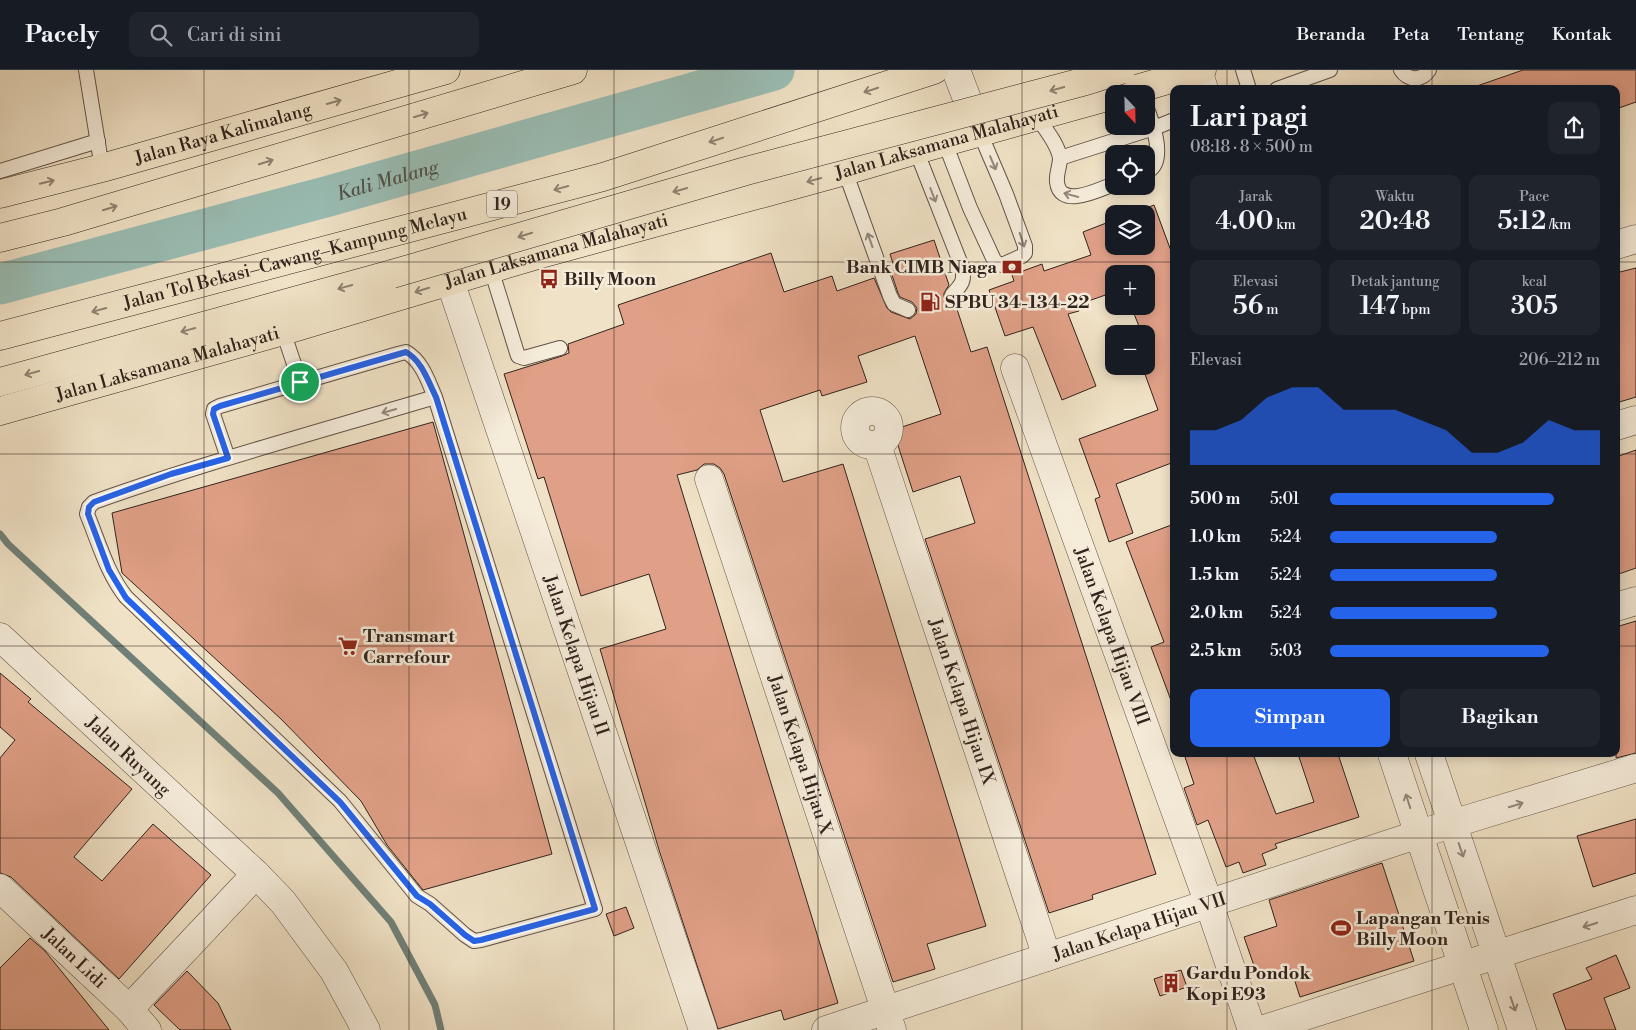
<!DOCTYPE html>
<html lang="id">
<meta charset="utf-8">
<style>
:root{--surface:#171b24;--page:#20242c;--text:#f1f3f6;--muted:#9ea1a6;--line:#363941;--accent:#2563eb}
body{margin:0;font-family:"Libre Bodoni",serif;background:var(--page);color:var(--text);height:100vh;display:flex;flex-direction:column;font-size:19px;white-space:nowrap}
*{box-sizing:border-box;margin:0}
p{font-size:16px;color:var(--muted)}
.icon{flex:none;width:28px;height:28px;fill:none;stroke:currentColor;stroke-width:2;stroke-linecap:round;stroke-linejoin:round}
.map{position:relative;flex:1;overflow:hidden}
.sheet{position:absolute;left:1170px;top:15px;width:450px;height:672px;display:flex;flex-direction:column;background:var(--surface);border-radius:10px;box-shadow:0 2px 12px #0003}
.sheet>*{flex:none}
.needle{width:32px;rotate:158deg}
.controls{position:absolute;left:1105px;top:15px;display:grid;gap:10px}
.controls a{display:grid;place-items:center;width:50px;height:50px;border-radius:10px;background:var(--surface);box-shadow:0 2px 12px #0003;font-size:25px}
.pin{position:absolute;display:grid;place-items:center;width:42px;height:42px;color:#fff;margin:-21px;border:2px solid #fff;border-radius:50%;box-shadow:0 1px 5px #0007}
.round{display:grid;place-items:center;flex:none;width:52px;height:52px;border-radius:10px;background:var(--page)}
.headline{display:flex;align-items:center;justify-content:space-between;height:85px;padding:0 20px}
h1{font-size:28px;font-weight:600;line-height:38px}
.metrics{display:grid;grid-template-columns:repeat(3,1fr);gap:8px;height:85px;padding:5px 20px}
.metrics div{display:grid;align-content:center;border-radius:10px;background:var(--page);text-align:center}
.metrics b{font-size:25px;font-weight:600}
.metrics small{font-size:14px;font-weight:400}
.metrics p{font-size:14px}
.chart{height:140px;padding:10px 20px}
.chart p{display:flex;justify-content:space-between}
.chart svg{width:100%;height:90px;margin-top:5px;fill:var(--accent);opacity:.7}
.button{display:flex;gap:10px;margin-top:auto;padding:10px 20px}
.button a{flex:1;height:58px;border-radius:10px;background:var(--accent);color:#fff;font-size:20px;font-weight:600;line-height:58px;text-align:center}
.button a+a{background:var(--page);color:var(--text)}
ul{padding:0 20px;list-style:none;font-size:16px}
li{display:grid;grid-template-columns:80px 60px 1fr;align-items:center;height:38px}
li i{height:12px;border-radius:6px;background:var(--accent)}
header{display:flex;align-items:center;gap:30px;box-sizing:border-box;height:70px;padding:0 25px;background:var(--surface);border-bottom:1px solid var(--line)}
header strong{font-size:24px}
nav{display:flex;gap:28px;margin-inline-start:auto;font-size:18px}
.search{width:350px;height:45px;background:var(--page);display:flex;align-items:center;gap:12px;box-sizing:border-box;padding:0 18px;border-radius:10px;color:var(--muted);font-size:19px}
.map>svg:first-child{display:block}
</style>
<header>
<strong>Pacely</strong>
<div class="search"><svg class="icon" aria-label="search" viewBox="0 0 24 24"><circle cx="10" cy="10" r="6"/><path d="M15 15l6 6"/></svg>Cari di sini</div>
<nav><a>Beranda</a><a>Peta</a><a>Tentang</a><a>Kontak</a></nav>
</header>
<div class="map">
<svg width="1636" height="960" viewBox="0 0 1636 960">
<rect width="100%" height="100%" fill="#f0e2c6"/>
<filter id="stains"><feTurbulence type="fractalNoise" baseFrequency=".004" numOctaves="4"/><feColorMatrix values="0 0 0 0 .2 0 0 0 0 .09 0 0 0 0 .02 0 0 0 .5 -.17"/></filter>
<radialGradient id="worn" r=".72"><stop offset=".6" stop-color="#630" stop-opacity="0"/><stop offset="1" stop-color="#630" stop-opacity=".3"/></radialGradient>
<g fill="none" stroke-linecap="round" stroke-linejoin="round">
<path stroke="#708078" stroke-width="7" d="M0,464L8,474L278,723L391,852L435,935L441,960"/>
<path stroke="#9abeb5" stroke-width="41" id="s1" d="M0,214L329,126L774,0"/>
</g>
<g fill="#e0a087" stroke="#31231d">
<path d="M1523,0H1636V32L1616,39V19H1477V16Z"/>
<path d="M1154,135L1174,189V392L1116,414L1133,463L1109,472L1095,429L1100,427L1079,369L1158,340L1142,296H1146V264H1142L1131,236H1146V204H1114V222L1077,235L1079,241L1068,244L1096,316L1062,330L1033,257L1005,266L989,220L1014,211L1012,205L1042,194L1044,201L1091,185L1083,162L1114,150V176H1146V144H1131Z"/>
<path d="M934,170L949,215L944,223V228L950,233H955L971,282L987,277L1156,804L1092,825L1093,829L1049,843L925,469L975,453L960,406L913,422L893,360L941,344L915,266L858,286L867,312L822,326L820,320L760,340L783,412L843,394L986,856L927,874L935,899L893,912L724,404L720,398L714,394H704L697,400L677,405L838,933L784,950L781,940L718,959L659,780L600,579L666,559L649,504L581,526L544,407L538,409L504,304L562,286L569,283L568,274L624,254L618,235L771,183L784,222L832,206L837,221L874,208L887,238L891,242L910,249L916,244L917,238L912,232L900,227L898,223L891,202L895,200L890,184Z"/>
<path d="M1636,198V327L1616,333V203Z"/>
<path d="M433,352L552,784L423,820L387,775L361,731L281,649L122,503L112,443Z"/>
<path d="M1636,380V498L1616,505V387Z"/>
<path d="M1174,454V633H1172L1151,577L1164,572L1126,472Z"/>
<path d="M1636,551V683L1616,688V557Z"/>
<path d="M0,603L31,629L28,632L132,719L74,787L102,811L153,754L211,805L119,909L11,807L0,803V688L15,670L0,657Z"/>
<path d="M1184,684H1253L1276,744L1314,732L1298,684H1338L1359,747L1275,774L1277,778L1262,784L1266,795L1243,803L1239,792L1226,797L1208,750L1197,755L1184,718L1194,714Z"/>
<path d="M1636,749V803L1593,817L1577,766Z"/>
<path d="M1382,793L1414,891L1300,927L1291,899L1259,910L1244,867L1277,856L1269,830Z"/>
<path d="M626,837L634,858L614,866L606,844Z"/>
<path d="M30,868L45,881L109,960H0V898Z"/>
<path d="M1616,885L1630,918L1604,928L1616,960H1566L1553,924L1592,909L1586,898Z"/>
<path d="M1181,900L1187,917L1160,926L1154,909Z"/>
<path d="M187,901L218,933L231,960H180L154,935Z"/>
</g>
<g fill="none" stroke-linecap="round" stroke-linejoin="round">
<defs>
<g id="service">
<path d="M86,0L102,98"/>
<path d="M1243,0L1249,19"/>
<path d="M1401,0C1408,11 1422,11 1429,0"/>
<path d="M1277,19L1330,0"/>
<path d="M1146,36C1152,51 1168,93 1146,102"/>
<path d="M1037,47C1045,59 1058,74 1060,88C1060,96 1056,104 1057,112C1060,140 1100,119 1114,114"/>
<path d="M945,73L970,138L994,190L998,194L1002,195L1022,186L1025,183V176L1006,124L980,63"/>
<path d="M916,80L962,197C965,211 962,214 952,225"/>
<path d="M1060,88L1154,58L1174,50"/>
<path d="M0,101L98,71"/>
<path d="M845,101L890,226L894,234L908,240"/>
<path d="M491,199L518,286L524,288L560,278"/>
<path d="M283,261L300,312"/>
<path d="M228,388L213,344L214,339L220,336L398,284L406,282C422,291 428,311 435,327L595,839L481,870L474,871L465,865L430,834L417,826L340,731L126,527C107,503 99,473 87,444L89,437L94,432C206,392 321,361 435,327"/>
</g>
<g id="minor">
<path d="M1198,1L1204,19"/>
<path d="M1616,175L1636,169"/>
<path id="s2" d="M450,211L703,960"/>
<path id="s3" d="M1015,298L1209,834L1252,960"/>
<circle cx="872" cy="358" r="17"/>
<path d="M1616,356L1636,350"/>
<path id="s4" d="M877,375L1047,887"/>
<path id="s5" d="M709,409L892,960"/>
<path d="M1616,537L1636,531"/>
<path id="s6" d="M0,567L256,804L283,832L334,901L366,960"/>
<path d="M1392,684L1484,960"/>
<path d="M1429,684L1522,960"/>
<path id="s7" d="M0,818L129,939L147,960"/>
<path d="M129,939L256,804"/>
<path id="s8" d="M826,960L1419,764L1636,698"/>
<path d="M1261,960L1636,840"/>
</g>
<path id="tertiary" d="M956,0L980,63"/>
<g id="primary">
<path d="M1119,24L1202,0"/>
<path id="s9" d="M0,124L102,98L446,0"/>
<path id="s10" d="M0,341L283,261L537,185L845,101L916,80L1114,25"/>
</g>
<g id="motorway">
<path d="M0,168L63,152L573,0"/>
<path id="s11" d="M0,266L603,107L934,0"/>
<path d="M0,312L392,204"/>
</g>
</defs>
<use href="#service" stroke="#615347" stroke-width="16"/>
<use href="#minor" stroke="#615347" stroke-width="29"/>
<use href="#tertiary" stroke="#615347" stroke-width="29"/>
<use href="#primary" stroke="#31231d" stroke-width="29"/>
<use href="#motorway" stroke="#31231d" stroke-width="29"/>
<use href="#service" stroke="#f5ecda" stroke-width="14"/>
<use href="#minor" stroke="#f5ecda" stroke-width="28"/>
<use href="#tertiary" stroke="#f5ecda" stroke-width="28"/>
<use href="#primary" stroke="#f0e2c6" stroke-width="28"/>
<use href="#motorway" stroke="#f0e2c6" stroke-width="28"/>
<defs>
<path id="motorway-bridge" d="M392,204L746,101L1086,11L1121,0"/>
</defs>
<use href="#motorway-bridge" stroke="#31231d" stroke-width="29" stroke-linecap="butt"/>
<use href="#motorway-bridge" stroke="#f0e2c6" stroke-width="28"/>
</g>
<defs><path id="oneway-shaft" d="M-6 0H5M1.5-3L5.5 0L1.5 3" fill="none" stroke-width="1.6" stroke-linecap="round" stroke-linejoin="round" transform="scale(1.25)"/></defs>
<g stroke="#908272">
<use href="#oneway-shaft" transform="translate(1057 19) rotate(165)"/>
<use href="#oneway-shaft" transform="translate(871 20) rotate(162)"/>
<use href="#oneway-shaft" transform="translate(334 32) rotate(-16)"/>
<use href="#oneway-shaft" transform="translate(421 45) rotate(-17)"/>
<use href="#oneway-shaft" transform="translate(716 70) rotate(162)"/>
<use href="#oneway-shaft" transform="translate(266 92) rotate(-17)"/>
<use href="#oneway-shaft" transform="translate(814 110) rotate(165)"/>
<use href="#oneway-shaft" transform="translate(47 112) rotate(-14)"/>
<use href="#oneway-shaft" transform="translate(561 118) rotate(165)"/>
<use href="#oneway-shaft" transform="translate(680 120) rotate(164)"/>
<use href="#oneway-shaft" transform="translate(110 138) rotate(-17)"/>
<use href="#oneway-shaft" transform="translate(525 165) rotate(163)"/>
<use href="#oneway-shaft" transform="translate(345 217) rotate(165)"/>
<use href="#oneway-shaft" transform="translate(422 220) rotate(163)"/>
<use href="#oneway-shaft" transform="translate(99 240) rotate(165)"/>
<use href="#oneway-shaft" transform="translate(188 260) rotate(165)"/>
<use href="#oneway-shaft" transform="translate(32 303) rotate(165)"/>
</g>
<g stroke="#93887c">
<use href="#oneway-shaft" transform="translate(993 93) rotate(67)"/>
<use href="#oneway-shaft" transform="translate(933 125) rotate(69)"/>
<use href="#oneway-shaft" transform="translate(1071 125) rotate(-165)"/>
<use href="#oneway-shaft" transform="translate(870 170) rotate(-110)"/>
<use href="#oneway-shaft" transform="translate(1022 170) rotate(72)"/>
<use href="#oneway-shaft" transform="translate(389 341) rotate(164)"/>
<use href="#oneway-shaft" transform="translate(1408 731) rotate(-108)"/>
<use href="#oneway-shaft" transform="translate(1516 735) rotate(-17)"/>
<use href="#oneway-shaft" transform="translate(1461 780) rotate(71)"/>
<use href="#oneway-shaft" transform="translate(1590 855) rotate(162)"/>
<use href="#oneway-shaft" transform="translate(1513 934) rotate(71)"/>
</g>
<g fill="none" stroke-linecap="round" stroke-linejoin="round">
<defs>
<path id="route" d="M406,282C422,291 428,311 436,327L595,839L481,870L474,871L465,865L430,834L417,826L340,732L126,528L109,500L88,444L89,437L94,432L171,404L228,388L213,344L214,339L220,336Z"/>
</defs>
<use href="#route" stroke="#fff" stroke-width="10"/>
<use href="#route" stroke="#2563eb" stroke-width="6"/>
</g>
<path fill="none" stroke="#31231d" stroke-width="1" stroke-opacity="0.55" d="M204,0V960M409,0V960M614,0V960M818,0V960M1022,0V960M1227,0V19M1432,0V19M0,192H1174M1616,192H1636M0,384H1174M1616,384H1636M0,576H1174M1616,576H1636M1227,684V960M1432,684V960M0,768H1636"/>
<defs>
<symbol id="bank-bare" viewBox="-9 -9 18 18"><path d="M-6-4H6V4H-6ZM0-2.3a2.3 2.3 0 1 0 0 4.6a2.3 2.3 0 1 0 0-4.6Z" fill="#8f2418" stroke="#f5ecda" stroke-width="2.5" paint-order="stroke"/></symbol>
<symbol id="bus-bare" viewBox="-9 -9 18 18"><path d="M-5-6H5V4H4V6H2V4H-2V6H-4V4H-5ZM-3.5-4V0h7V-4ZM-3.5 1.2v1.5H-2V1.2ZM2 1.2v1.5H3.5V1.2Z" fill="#8f2418" stroke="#f5ecda" stroke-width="2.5" paint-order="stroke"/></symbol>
<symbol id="fuel-bare" viewBox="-9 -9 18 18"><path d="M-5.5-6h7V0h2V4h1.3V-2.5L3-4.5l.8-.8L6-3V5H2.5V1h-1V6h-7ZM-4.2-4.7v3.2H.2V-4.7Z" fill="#8f2418" stroke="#f5ecda" stroke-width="2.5" paint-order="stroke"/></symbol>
<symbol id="supermarket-bare" viewBox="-9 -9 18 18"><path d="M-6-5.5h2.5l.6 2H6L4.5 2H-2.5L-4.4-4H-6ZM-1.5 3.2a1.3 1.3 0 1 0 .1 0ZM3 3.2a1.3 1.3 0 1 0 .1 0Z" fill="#8f2418" stroke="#f5ecda" stroke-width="2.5" paint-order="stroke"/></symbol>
<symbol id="stadium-bare" viewBox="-9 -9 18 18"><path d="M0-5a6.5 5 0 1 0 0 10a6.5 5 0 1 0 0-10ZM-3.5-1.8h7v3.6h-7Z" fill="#8f2418" stroke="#f5ecda" stroke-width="2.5" paint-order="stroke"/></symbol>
<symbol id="building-bare" viewBox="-9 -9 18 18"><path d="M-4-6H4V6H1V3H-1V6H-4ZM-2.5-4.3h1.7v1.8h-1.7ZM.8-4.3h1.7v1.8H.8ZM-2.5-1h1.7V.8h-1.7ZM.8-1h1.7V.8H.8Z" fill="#8f2418" stroke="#f5ecda" stroke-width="2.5" paint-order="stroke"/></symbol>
</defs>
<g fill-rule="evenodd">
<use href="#bank-bare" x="998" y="183" width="28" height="28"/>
<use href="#bus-bare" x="535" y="195" width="28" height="28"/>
<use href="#fuel-bare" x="916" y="218" width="28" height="28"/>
<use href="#supermarket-bare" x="334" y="562" width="28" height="28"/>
<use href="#stadium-bare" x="1327" y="844" width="28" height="28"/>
<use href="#building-bare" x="1157" y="899" width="28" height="28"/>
</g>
<g text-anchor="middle" stroke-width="5" stroke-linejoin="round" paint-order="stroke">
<rect fill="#f5ecda" stroke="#6c5f56" stroke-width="1" x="487" y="120.5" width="30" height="27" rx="4"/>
<g font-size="16" font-weight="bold" fill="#31231d">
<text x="502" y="140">19</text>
</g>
<g font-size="18" fill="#31231d" stroke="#f5ecda">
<text dy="6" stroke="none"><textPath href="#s9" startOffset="231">Jalan Raya Kalimalang</textPath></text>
<text dy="6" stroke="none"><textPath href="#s10" startOffset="984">Jalan Laksamana Malahayati</textPath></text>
<text dy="6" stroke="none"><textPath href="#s10" startOffset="579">Jalan Laksamana Malahayati</textPath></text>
<text dy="6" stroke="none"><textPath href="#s11" startOffset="305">Jalan Tol Bekasi–Cawang–Kampung Melayu</textPath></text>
<text dy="6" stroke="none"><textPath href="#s10" startOffset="174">Jalan Laksamana Malahayati</textPath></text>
<text dy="6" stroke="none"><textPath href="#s3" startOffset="285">Jalan Kelapa Hijau VIII</textPath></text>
<text dy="6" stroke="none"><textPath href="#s2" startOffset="395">Jalan Kelapa Hijau II</textPath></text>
<text dy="6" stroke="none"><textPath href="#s4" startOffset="270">Jalan Kelapa Hijau IX</textPath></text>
<text dy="6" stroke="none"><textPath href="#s6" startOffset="175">Jalan Ruyung</textPath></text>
<text dy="6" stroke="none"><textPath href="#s5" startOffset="290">Jalan Kelapa Hijau X</textPath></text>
<text dy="6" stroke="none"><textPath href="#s8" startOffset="330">Jalan Kelapa Hijau VII</textPath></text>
<text dy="6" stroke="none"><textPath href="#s7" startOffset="102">Jalan Lidi</textPath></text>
</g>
<g font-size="18" font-weight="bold" fill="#31231d" stroke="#f5ecda" text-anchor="start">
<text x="997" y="203" text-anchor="end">Bank CIMB Niaga</text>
<text x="564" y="215">Billy Moon</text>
<text x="945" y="238">SPBU 34-134-22</text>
<text x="363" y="572">Transmart<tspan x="363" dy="21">Carrefour</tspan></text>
<text x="1356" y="854">Lapangan Tenis<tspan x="1356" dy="21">Billy Moon</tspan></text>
<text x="1186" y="909">Gardu Pondok<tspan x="1186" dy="21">Kopi E93</tspan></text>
</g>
<g font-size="19" font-style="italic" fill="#50524b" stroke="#f5ecda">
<text dy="7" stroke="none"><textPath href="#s1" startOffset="401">Kali Malang</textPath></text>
</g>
</g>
<rect width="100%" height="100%" filter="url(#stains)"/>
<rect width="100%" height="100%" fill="url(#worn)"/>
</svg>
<div class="controls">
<a><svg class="needle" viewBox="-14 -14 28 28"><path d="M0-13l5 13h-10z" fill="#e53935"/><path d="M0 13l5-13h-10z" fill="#9ea1a6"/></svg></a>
<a><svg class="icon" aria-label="locate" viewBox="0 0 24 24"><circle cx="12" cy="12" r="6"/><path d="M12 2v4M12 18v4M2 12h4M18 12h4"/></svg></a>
<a><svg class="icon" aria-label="layers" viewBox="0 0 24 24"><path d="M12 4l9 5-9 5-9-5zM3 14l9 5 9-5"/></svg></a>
<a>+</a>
<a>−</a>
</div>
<div class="pin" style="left:300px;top:312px;background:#1e9e55"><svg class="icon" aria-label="arrive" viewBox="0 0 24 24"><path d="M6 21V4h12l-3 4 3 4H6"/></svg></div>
<section class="sheet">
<div class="headline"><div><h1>Lari pagi</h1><p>08:18 · 8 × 500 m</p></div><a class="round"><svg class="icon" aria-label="share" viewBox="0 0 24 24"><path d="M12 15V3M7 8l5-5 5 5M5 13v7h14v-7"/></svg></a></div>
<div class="metrics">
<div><p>Jarak</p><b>4.00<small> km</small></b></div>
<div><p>Waktu</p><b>20:48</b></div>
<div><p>Pace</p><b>5:12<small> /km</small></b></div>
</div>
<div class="metrics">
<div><p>Elevasi</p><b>56<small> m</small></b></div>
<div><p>Detak jantung</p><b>147<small> bpm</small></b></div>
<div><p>kcal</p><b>305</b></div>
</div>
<div class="chart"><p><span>Elevasi</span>206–212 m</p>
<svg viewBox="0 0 160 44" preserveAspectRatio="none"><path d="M0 44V27L10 27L20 22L30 11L40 6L50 6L60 17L70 17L80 17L90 22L100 27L110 38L120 38L130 33L140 22L150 27L160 27V44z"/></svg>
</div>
<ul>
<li><b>500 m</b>5:01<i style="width:83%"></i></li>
<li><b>1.0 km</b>5:24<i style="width:62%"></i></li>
<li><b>1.5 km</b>5:24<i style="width:62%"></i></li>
<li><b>2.0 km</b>5:24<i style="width:62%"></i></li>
<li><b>2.5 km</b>5:03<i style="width:81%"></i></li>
</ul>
<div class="button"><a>Simpan</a><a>Bagikan</a></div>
</section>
</div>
